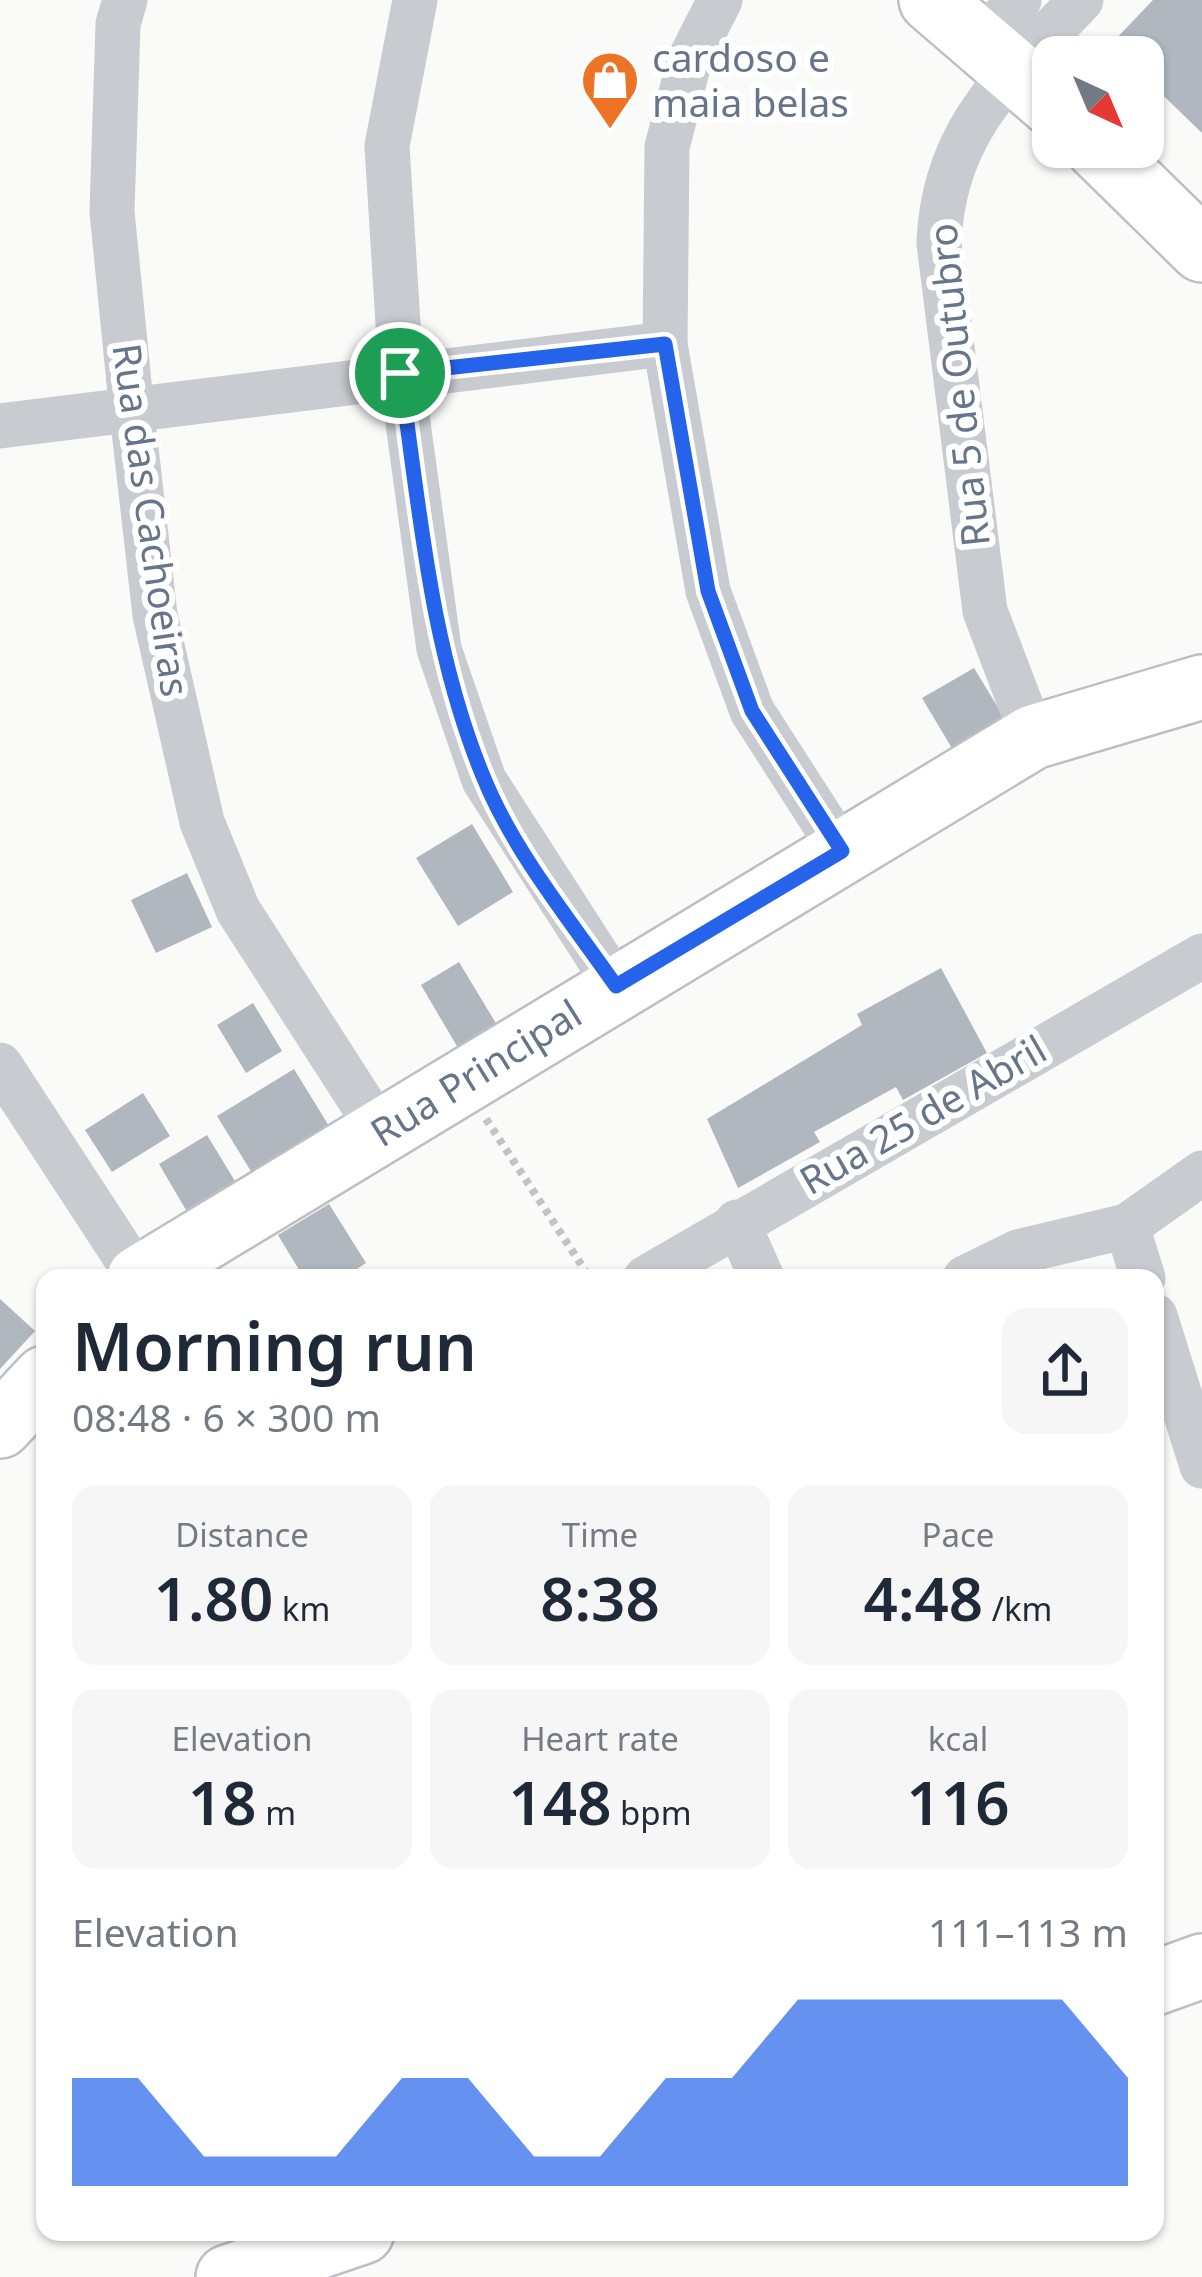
<!DOCTYPE html>
<meta charset="utf-8">
<style>
:root{--surface:#fff;--page:#f6f6f7;--text:#1f2937;--muted:#747a83;--accent:#2563eb}
body{margin:0;font-family:"Noto Sans",sans-serif;background:var(--page);color:var(--text);height:100vh;display:flex;flex-direction:column;font-size:45px;white-space:nowrap}
*{box-sizing:border-box;margin:0}
p{font-size:39px;color:var(--muted)}
.icon{flex:none;width:66px;height:66px;fill:none;stroke:currentColor;stroke-width:2;stroke-linecap:round;stroke-linejoin:round}
.map{position:relative;flex:1;overflow:hidden}
.side{position:absolute;left:36px;top:1269px;width:1128px;height:972px;display:flex;flex-direction:column;background:var(--surface);border-radius:24px;box-shadow:0 3px 9px #0004}
.side>*{flex:none}
.needle{width:78px;rotate:136deg}
.fabs{position:absolute;left:1032px;top:36px;display:grid;gap:24px}
.fabs a{display:grid;place-items:center;width:132px;height:132px;border-radius:24px;background:var(--surface);box-shadow:0 3px 9px #0004;font-size:60px}
.pin{position:absolute;display:grid;place-items:center;width:102px;height:102px;color:#fff;margin:-51px;border:6px solid #fff;border-radius:50%;box-shadow:0 3px 12px #0007}
.round{display:grid;place-items:center;flex:none;width:126px;height:126px;border-radius:24px;background:var(--page)}
.headline{display:flex;align-items:center;justify-content:space-between;height:204px;padding:0 36px}
h1{font-size:66px;font-weight:600;line-height:90px}
.metrics{display:grid;grid-template-columns:repeat(3,1fr);gap:18px;height:204px;padding:12px 36px}
.metrics div{display:grid;align-content:center;border-radius:24px;background:var(--page);text-align:center}
.metrics b{font-size:60px;font-weight:600}
.metrics small{font-size:33px;font-weight:400}
.metrics p{font-size:33px}
.chart{height:336px;padding:24px 36px}
.chart p{display:flex;justify-content:space-between}
.chart svg{width:100%;height:216px;margin-top:12px;fill:var(--accent);opacity:.7}
.map>svg:first-child{display:block}
</style>
<div class="map">
<svg width="1202" height="2277" viewBox="0 0 1202 2277">
<rect width="100%" height="100%" fill="#fafaf8"/>
<g fill="#b0b7bf">
<path d="M1153,0H1202V133L1143,76V57H1123L1110,45Z"/>
<path d="M974,668L1005,719L953,750L922,698Z"/>
<path d="M472,824L513,892L458,926L416,858Z"/>
<path d="M187,873L212,927L156,953L131,900Z"/>
<path d="M459,962L497,1025L458,1048L421,985Z"/>
<path d="M941,968L987,1053L903,1100L896,1087L814,1132L820,1142L738,1188L707,1119L862,1025L857,1014Z"/>
<path d="M253,1003L282,1051L246,1073L217,1025Z"/>
<path d="M294,1069L329,1126L252,1173L217,1116Z"/>
<path d="M143,1093L170,1136L112,1172L85,1130Z"/>
<path d="M207,1135L235,1181L186,1210L159,1164Z"/>
<path d="M329,1204L366,1263L343,1278H304L278,1235Z"/>
<path d="M0,1299L35,1331L0,1369Z"/>
</g>
<g fill="none" stroke-linecap="round" stroke-linejoin="round">
<defs>
<g id="secondary">
<path d="M931,0L1053,105"/>
<path d="M1097,147L1202,250"/>
<path d="M139,1278L1033,737L1202,687"/>
<path d="M0,1426L45,1378"/>
<path d="M1155,1983L1202,1966"/>
<path d="M228,2277L362,2232"/>
</g>
</defs>
<use href="#secondary" stroke="#bcc0c6" stroke-width="68"/>
<path stroke="#c1c3c6" stroke-width="8" stroke-dasharray="6 6" stroke-linecap="butt" d="M486,1119L590,1278"/>
<g stroke="#c8cbd0" stroke-width="45">
<path d="M125,0L118,24L112,212L132,413L155,615L202,822L238,910L382,1134"/>
<path d="M415,0L387,146L401,372L439,649L484,780L616,985"/>
<path d="M720,0L690,59L667,147L665,344L708,591L752,711L842,851"/>
<path d="M981,42L1019,0"/>
<path d="M0,426L665,344"/>
<path d="M1033,737L985,611L939,243C943,130 1008,77 1081,0"/>
<path d="M0,1065L139,1278"/>
<path d="M737,1222L762,1278"/>
<path d="M1127,1226L1143,1278"/>
<path d="M646,1278L1202,956"/>
<path d="M965,1278L1018,1252L1127,1226L1202,1173"/>
<path d="M1155,1316L1202,1466"/>
</g>
<use href="#secondary" stroke="#fff" stroke-width="63"/>
</g>
<g fill="none" stroke-linecap="round" stroke-linejoin="round">
<defs>
<path id="route" d="M665,344L708,591L752,711L842,851L616,986C570,920 513,851 483,776C430,647 420,510 400,373Z"/>
</defs>
<use href="#route" stroke="#fff" stroke-width="24"/>
<use href="#route" stroke="#2563eb" stroke-width="15"/>
</g>
<defs>
<symbol id="shop-pin" viewBox="-11 -11 22 30"><path d="M0 17L-7.5 6A9.5 9.5 0 1 1 7.5 6Z" fill="#ed7425" stroke="#fff"/><path d="M-5-2.5h2.3a2.7 3.5 0 0 1 5.4 0H5L5.5 6h-11ZM-1.5-2.5h3a1.5 2.3 0 0 0-3 0Z" fill="#fff"/></symbol>
</defs>
<g fill-rule="evenodd">
<use href="#shop-pin" x="577" y="47" width="66" height="90"/>
</g>
<g text-anchor="middle" stroke-width="12" stroke-linejoin="round" paint-order="stroke">
<g font-size="39" fill="#67758b" stroke="#fff" text-anchor="start">
<text x="652" y="72">cardoso e<tspan x="652" dy="45">maia belas</tspan></text>
</g>
<g font-size="39" fill="#67758b" stroke="#fff">
<text transform="translate(959 385) rotate(-96)" y="14">Rua 5 de Outubro</text>
<text transform="translate(151 520) rotate(82)" y="14">Rua das Cachoeiras</text>
<text transform="translate(476 1073) rotate(-32)" y="14">Rua Principal</text>
<text transform="translate(923 1115) rotate(-30)" y="14">Rua 25 de Abril</text>
</g>
</g>
</svg>
<div class="fabs">
<a><svg class="needle" viewBox="-14 -14 28 28"><path d="M0-13l5 13h-10z" fill="#e53935"/><path d="M0 13l5-13h-10z" fill="#747a83"/></svg></a>
</div>
<div class="pin" style="left:400px;top:373px;background:#1e9e55"><svg class="icon" aria-label="arrive" viewBox="0 0 24 24"><path d="M6 21V4h12l-3 4 3 4H6"/></svg></div>
<section class="side">
<div class="headline"><div><h1>Morning run</h1><p>08:48 · 6 × 300 m</p></div><a class="round"><svg class="icon" aria-label="share" viewBox="0 0 24 24"><path d="M12 15V3M7 8l5-5 5 5M5 13v7h14v-7"/></svg></a></div>
<div class="metrics">
<div><p>Distance</p><b>1.80<small> km</small></b></div>
<div><p>Time</p><b>8:38</b></div>
<div><p>Pace</p><b>4:48<small> /km</small></b></div>
</div>
<div class="metrics">
<div><p>Elevation</p><b>18<small> m</small></b></div>
<div><p>Heart rate</p><b>148<small> bpm</small></b></div>
<div><p>kcal</p><b>116</b></div>
</div>
<div class="chart"><p><span>Elevation</span>111–113 m</p>
<svg viewBox="0 0 160 44" preserveAspectRatio="none"><path d="M0 44V22L10 22L20 38L30 38L40 38L50 22L60 22L70 38L80 38L90 22L100 22L110 6L120 6L130 6L140 6L150 6L160 22V44z"/></svg>
</div>
</section>
</div>
